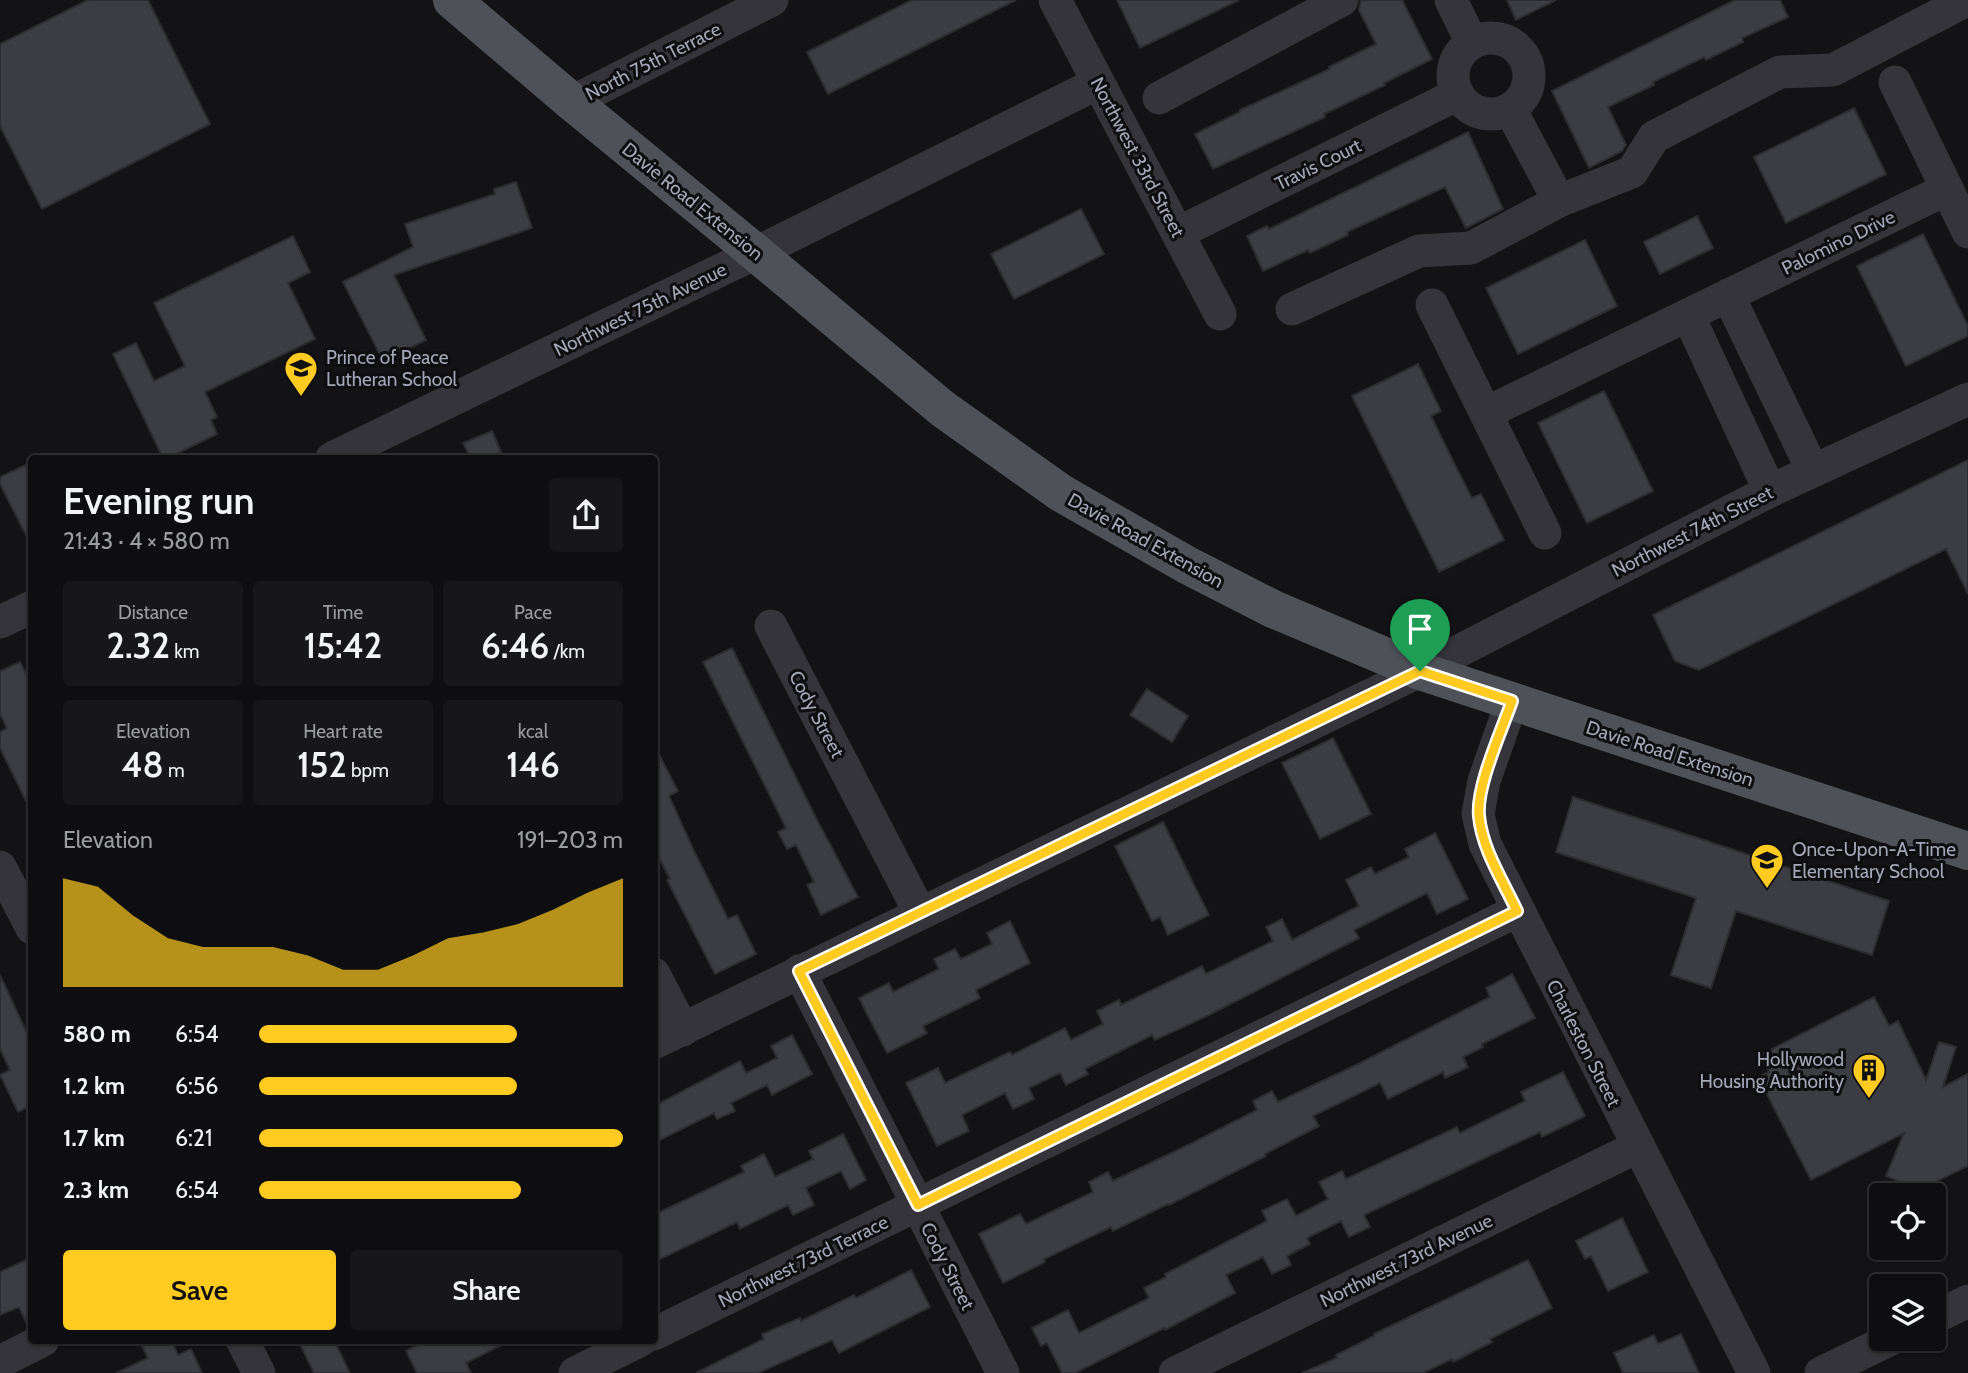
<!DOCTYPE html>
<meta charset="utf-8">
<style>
:root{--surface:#0e0e10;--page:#171719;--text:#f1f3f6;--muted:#9b9c9f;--line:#2e2e30;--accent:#ffcb21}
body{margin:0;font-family:Cabin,sans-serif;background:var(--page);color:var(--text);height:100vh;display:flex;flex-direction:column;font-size:26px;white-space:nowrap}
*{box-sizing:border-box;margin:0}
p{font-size:23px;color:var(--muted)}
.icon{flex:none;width:38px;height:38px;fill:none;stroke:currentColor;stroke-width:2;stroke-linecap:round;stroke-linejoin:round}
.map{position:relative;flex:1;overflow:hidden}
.panel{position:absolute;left:28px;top:455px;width:630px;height:889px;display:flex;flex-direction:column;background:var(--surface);border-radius:7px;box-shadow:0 2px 5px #0004,0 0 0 2px var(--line)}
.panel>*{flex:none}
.tools{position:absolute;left:1869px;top:1183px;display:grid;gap:14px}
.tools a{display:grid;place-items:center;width:77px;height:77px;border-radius:7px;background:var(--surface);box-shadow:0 2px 5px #0004,0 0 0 2px var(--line);font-size:35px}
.pin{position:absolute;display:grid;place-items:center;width:60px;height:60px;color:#fff;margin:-72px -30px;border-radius:50% 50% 50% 0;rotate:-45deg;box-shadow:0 0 7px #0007}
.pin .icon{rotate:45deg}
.round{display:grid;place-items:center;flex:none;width:74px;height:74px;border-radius:7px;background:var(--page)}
.headline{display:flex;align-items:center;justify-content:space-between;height:119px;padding:0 35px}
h1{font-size:38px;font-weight:600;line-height:52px}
.figures{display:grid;grid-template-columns:repeat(3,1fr);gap:10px;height:119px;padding:7px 35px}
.figures div{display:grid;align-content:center;border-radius:7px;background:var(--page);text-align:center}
.figures b{font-size:35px;font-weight:600}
.figures small{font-size:19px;font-weight:400}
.figures p{font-size:19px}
.chart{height:196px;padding:14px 35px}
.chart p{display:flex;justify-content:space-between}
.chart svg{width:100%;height:126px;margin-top:7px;fill:var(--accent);opacity:.7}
.cta{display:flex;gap:14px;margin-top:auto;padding:14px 35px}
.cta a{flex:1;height:80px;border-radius:7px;background:var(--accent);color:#111;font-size:28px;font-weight:600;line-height:80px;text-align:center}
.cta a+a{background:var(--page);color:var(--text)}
ul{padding:0 35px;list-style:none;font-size:23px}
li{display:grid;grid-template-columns:112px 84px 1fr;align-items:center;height:52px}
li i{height:18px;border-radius:9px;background:var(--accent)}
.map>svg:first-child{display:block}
</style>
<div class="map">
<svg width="1968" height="1373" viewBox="0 0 1968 1373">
<rect width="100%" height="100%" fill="#131315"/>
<g fill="#3c3d42" stroke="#2d2d31" stroke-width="2">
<path d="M88,0H148L210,124L42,209L0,126V44Z"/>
<path d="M912,0H1016L828,94L807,52Z"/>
<path d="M1117,0H1239L1140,48Z"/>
<path d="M1361,0H1402L1432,59L1384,83L1385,85L1324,114L1325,117L1213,169L1195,134L1240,112V110L1330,69L1329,67L1376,44L1359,10Z"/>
<path d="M1507,0H1556L1516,20Z"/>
<path d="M1735,0H1780L1788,17L1742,38L1743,42L1706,60L1704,57L1653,82L1654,85L1608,107L1626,145L1622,151L1589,168L1552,91Z"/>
<path d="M1854,108L1886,174L1786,223L1754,157Z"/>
<path d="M1468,132L1503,209L1466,228L1445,187L1347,232L1348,235L1310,253L1308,250L1263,271L1247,236L1267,226L1269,229Z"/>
<path d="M516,182L532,228L394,275L426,340L383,361L343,282L413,247L405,224L495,194L494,189Z"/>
<path d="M1081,209L1104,254L1014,299L991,254Z"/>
<path d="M1697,216L1713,248L1660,274L1644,242Z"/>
<path d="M1923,234L1968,326V336L1906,366L1857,266Z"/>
<path d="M293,236L310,272L288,283L315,339L205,392L217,417L211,420L217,434L168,458H163L113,354L136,343L154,381L185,366L154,303Z"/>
<path d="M1585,240L1617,306L1518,354L1486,288Z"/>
<path d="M1418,364L1441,411L1431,416L1454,463L1472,498L1481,494L1504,540L1439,572L1352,396Z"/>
<path d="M1604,391L1653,491L1587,523L1538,423Z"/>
<path d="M492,431L501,452L486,458H471L463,443Z"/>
<path d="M1968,460V594L1946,549L1699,670L1675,661L1653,615Z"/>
<path d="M32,462V547L0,484V477Z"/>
<path d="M732,648L814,814L858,897L821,915L807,885L814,882L796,845L787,849L778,832L786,828L703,662Z"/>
<path d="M20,662L32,686V813L0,748V732L7,728L0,714V671Z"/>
<path d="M1147,689L1188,716L1172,742L1130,715Z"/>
<path d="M1333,738L1371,814L1320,839L1282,763Z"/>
<path d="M654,745L678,791L669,796L695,853L728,919L737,915L756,954L715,974L667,880L670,879L654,848Z"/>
<path d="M1573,797L1889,901L1872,955L1736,911L1711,988L1671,975L1696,898L1556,852Z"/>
<path d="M1163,822L1209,915L1168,935L1160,917L1152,921L1115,846Z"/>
<path d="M1435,833L1468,899L1437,914L1427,893L1354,930L1359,938L1209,1015L1155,1040L1152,1035L1085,1069L1088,1074L1066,1085L1060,1073L1029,1088L1034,1099L1013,1109L1005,1093L962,1115L969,1131L937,1146L906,1083L938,1068L945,1083L1010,1052L1012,1055L1065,1028L1071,1040L1103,1024L1097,1011L1119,1000L1121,1005L1202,966L1206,974L1273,941L1266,927L1282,919L1292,940L1359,906L1346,880L1371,867L1375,874L1409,857L1405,849Z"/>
<path d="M1010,921L1030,963L976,990L980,998L923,1026L927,1033L887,1053L859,998L889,983L893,992L939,969L934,959L955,949L961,959L992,944L987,933Z"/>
<path d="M1512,974L1535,1018L1482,1044L1483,1047L1463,1057L1468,1067L1445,1078L1443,1072L1388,1099L1380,1083L1313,1116L1319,1126L1265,1154L1266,1156L1169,1205L1168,1204L1113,1231L1111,1227L1044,1259L1045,1262L1003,1283L979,1234L1020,1214L1026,1224L1093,1192L1089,1182L1108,1172L1113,1181L1192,1143L1257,1110L1253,1101L1272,1091L1278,1102L1356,1065L1490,997L1486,988Z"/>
<path d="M0,975L32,1044V1105L18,1112L0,1075L10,1070L0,1049Z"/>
<path d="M1874,997L1889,1026L1898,1021L1926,1080L1939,1042L1956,1047L1943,1087L1968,1074V1166L1919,1190L1886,1176L1904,1133L1811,1180L1758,1077L1769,1072L1760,1055Z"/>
<path d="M792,1035L812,1074L772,1095L767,1085L731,1103L735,1111L717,1119L714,1113L654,1143V1106L740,1061L746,1073L777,1058L771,1046Z"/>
<path d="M1563,1072L1585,1116L1542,1137L1540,1132L1364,1215L1370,1227L1349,1237L1341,1221L1307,1238L1310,1244L1287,1256L1291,1265L1272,1274L1263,1257L1226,1275L1235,1293L1165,1330L1164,1328L1075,1373H1062L1047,1343L1041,1346L1032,1328L1068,1310L1079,1333L1149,1298L1144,1288L1166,1277L1165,1274L1267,1221L1262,1211L1287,1199L1296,1216L1328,1199L1319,1182L1342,1171L1346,1179L1457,1127L1460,1133L1525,1101L1521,1092Z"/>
<path d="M843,1134L866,1180L850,1189L841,1171L806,1188L814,1205L793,1215L788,1205L740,1229L737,1222L654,1262V1215L744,1172L741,1166L764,1154L775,1177L813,1159L809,1151Z"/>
<path d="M1622,1218L1648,1272L1608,1291L1591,1256L1585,1259L1576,1241Z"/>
<path d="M26,1260L32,1271V1324L28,1326L19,1307L0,1315V1272Z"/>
<path d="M1528,1260L1552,1308L1490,1339L1492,1342L1453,1362L1452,1359L1423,1373H1302L1337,1358L1336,1355L1374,1336V1334Z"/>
<path d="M911,1270L930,1307L839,1353L832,1340L758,1373H696L764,1339L762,1334L800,1318L801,1321L854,1295L856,1298Z"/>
<path d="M1681,1334L1699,1373H1623L1614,1353L1654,1335L1658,1344Z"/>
<path d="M155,1340H171L178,1355L191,1349L202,1373H116L148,1358L142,1346Z"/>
<path d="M298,1340H334L350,1373H314Z"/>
<path d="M427,1340H511L466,1363L471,1373H417L406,1351Z"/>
</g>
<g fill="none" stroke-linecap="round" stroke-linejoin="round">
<g stroke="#34343a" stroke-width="33">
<path d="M1055,0L1220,314"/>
<path d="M1451,0L1472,43"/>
<circle cx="1491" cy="76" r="38"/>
<path d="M1895,82L1968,232"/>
<path d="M1159,98L1342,0"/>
<path d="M572,102L772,0"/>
<path d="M1510,109L1559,201"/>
<path d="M1178,233L1458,94"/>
<path d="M1728,295L1813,471"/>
<path d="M1432,305L1545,533"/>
<path d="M1292,309L1419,251L1471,248L1559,201L1632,172L1654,137L1780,72L1833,70L1967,0"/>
<path d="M1688,315L1770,491"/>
<path d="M1486,413L1947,189"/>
<path d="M332,458L756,253L1098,83"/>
<path d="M0,622L32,607"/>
<path d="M771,626L920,913"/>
<path d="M1512,701L1484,781L1478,814L1485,844L1754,1373"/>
<path d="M0,867L32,928"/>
<path d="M799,971L1003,1373"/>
<path d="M654,974L683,1030"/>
<path d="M654,1043L1420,671L1770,491L1968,399"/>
<path d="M1934,1318L1968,1301"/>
<path d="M654,1334L1517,911"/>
<path d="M242,1340L259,1373"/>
<path d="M0,1362L43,1340"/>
<path d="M575,1373L641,1340"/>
<path d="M1175,1373L1637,1147"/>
<path d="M1821,1373L1891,1339"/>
</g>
<path stroke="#4f5159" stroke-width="38" d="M452,0L572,102L756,253L943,409L1061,493L1187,565L1273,609L1420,671L1968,851"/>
</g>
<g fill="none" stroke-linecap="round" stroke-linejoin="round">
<defs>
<path id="route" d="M1420,671L1512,701C1502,730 1476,786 1479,816C1482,849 1503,881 1517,911L918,1205L799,971Z"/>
</defs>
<use href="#route" stroke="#fff" stroke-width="14"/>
<use href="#route" stroke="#ffcb21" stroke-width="9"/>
</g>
<defs>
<symbol id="school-pin" viewBox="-11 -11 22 30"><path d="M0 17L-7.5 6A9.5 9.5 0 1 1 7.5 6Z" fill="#ffcb21" stroke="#0e0e10"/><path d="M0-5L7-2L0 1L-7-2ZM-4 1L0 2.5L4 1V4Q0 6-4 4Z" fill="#111"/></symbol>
<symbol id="building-pin" viewBox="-11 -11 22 30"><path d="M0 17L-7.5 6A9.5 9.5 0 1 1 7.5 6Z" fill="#ffcb21" stroke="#0e0e10"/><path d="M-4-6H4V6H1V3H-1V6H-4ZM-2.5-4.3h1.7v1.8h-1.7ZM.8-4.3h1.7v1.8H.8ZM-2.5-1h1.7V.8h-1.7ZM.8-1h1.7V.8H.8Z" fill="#111"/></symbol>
</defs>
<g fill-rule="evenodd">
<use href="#school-pin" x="282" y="349" width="38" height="52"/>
<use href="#school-pin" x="1748" y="841" width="38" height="52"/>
<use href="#building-pin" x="1850" y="1051" width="38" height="52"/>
</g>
<g text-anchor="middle" stroke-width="6" stroke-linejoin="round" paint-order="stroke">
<g font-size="19" fill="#a3a7b6" stroke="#0e0e10">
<text transform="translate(653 61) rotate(-27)" y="7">North 75th Terrace</text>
<text transform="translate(1138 157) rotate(62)" y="7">Northwest 33rd Street</text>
<text transform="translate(1318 164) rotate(-26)" y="7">Travis Court</text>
<text transform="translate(693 201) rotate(39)" y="7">Davie Road Extension</text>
<text transform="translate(1838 242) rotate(-26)" y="7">Palomino Drive</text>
<text transform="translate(640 309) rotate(-26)" y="7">Northwest 75th Avenue</text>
<text transform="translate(1692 531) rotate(-27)" y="7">Northwest 74th Street</text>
<text transform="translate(1146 540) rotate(29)" y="7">Davie Road Extension</text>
<text transform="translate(817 714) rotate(62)" y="7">Cody Street</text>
<text transform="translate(1670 753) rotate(18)" y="7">Davie Road Extension</text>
<text transform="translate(1584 1043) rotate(63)" y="7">Charleston Street</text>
<text transform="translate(1406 1260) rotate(-26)" y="7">Northwest 73rd Avenue</text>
<text transform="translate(803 1261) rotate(-26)" y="7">Northwest 73rd Terrace</text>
<text transform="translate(948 1266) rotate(63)" y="7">Cody Street</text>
</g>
<g font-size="19" fill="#a3a7b6" stroke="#0e0e10" text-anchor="start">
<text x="326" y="364">Prince of Peace<tspan x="326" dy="22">Lutheran School</tspan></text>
<text x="1792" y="856">Once-Upon-A-Time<tspan x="1792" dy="22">Elementary School</tspan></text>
<text x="1844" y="1066" text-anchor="end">Hollywood<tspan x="1844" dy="22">Housing Authority</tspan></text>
</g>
</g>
</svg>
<div class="tools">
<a><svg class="icon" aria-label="locate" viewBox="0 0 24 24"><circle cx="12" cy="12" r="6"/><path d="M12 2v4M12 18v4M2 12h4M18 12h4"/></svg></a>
<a><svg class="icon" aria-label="layers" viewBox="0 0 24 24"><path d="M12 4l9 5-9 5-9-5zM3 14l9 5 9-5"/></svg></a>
</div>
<div class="pin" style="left:1420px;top:671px;background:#1e9e55"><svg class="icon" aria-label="arrive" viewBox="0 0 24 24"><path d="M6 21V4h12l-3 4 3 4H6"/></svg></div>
<section class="panel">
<div class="headline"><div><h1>Evening run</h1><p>21:43 · 4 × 580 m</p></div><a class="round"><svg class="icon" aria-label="share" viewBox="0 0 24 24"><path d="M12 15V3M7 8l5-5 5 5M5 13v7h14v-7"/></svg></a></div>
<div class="figures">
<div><p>Distance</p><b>2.32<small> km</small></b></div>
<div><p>Time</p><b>15:42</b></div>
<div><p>Pace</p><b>6:46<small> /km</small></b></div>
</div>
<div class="figures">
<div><p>Elevation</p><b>48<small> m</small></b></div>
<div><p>Heart rate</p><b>152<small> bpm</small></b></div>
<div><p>kcal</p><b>146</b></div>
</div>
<div class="chart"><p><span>Elevation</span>191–203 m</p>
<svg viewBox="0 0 160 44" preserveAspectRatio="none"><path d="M0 44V6L10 9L20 19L30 27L40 30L50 30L60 30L70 33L80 38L90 38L100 33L110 27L120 25L130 22L140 17L150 11L160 6V44z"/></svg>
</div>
<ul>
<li><b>580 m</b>6:54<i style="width:71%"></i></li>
<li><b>1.2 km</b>6:56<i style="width:71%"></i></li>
<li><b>1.7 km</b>6:21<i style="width:100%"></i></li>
<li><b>2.3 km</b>6:54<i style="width:72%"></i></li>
</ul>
<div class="cta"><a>Save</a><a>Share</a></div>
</section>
</div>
